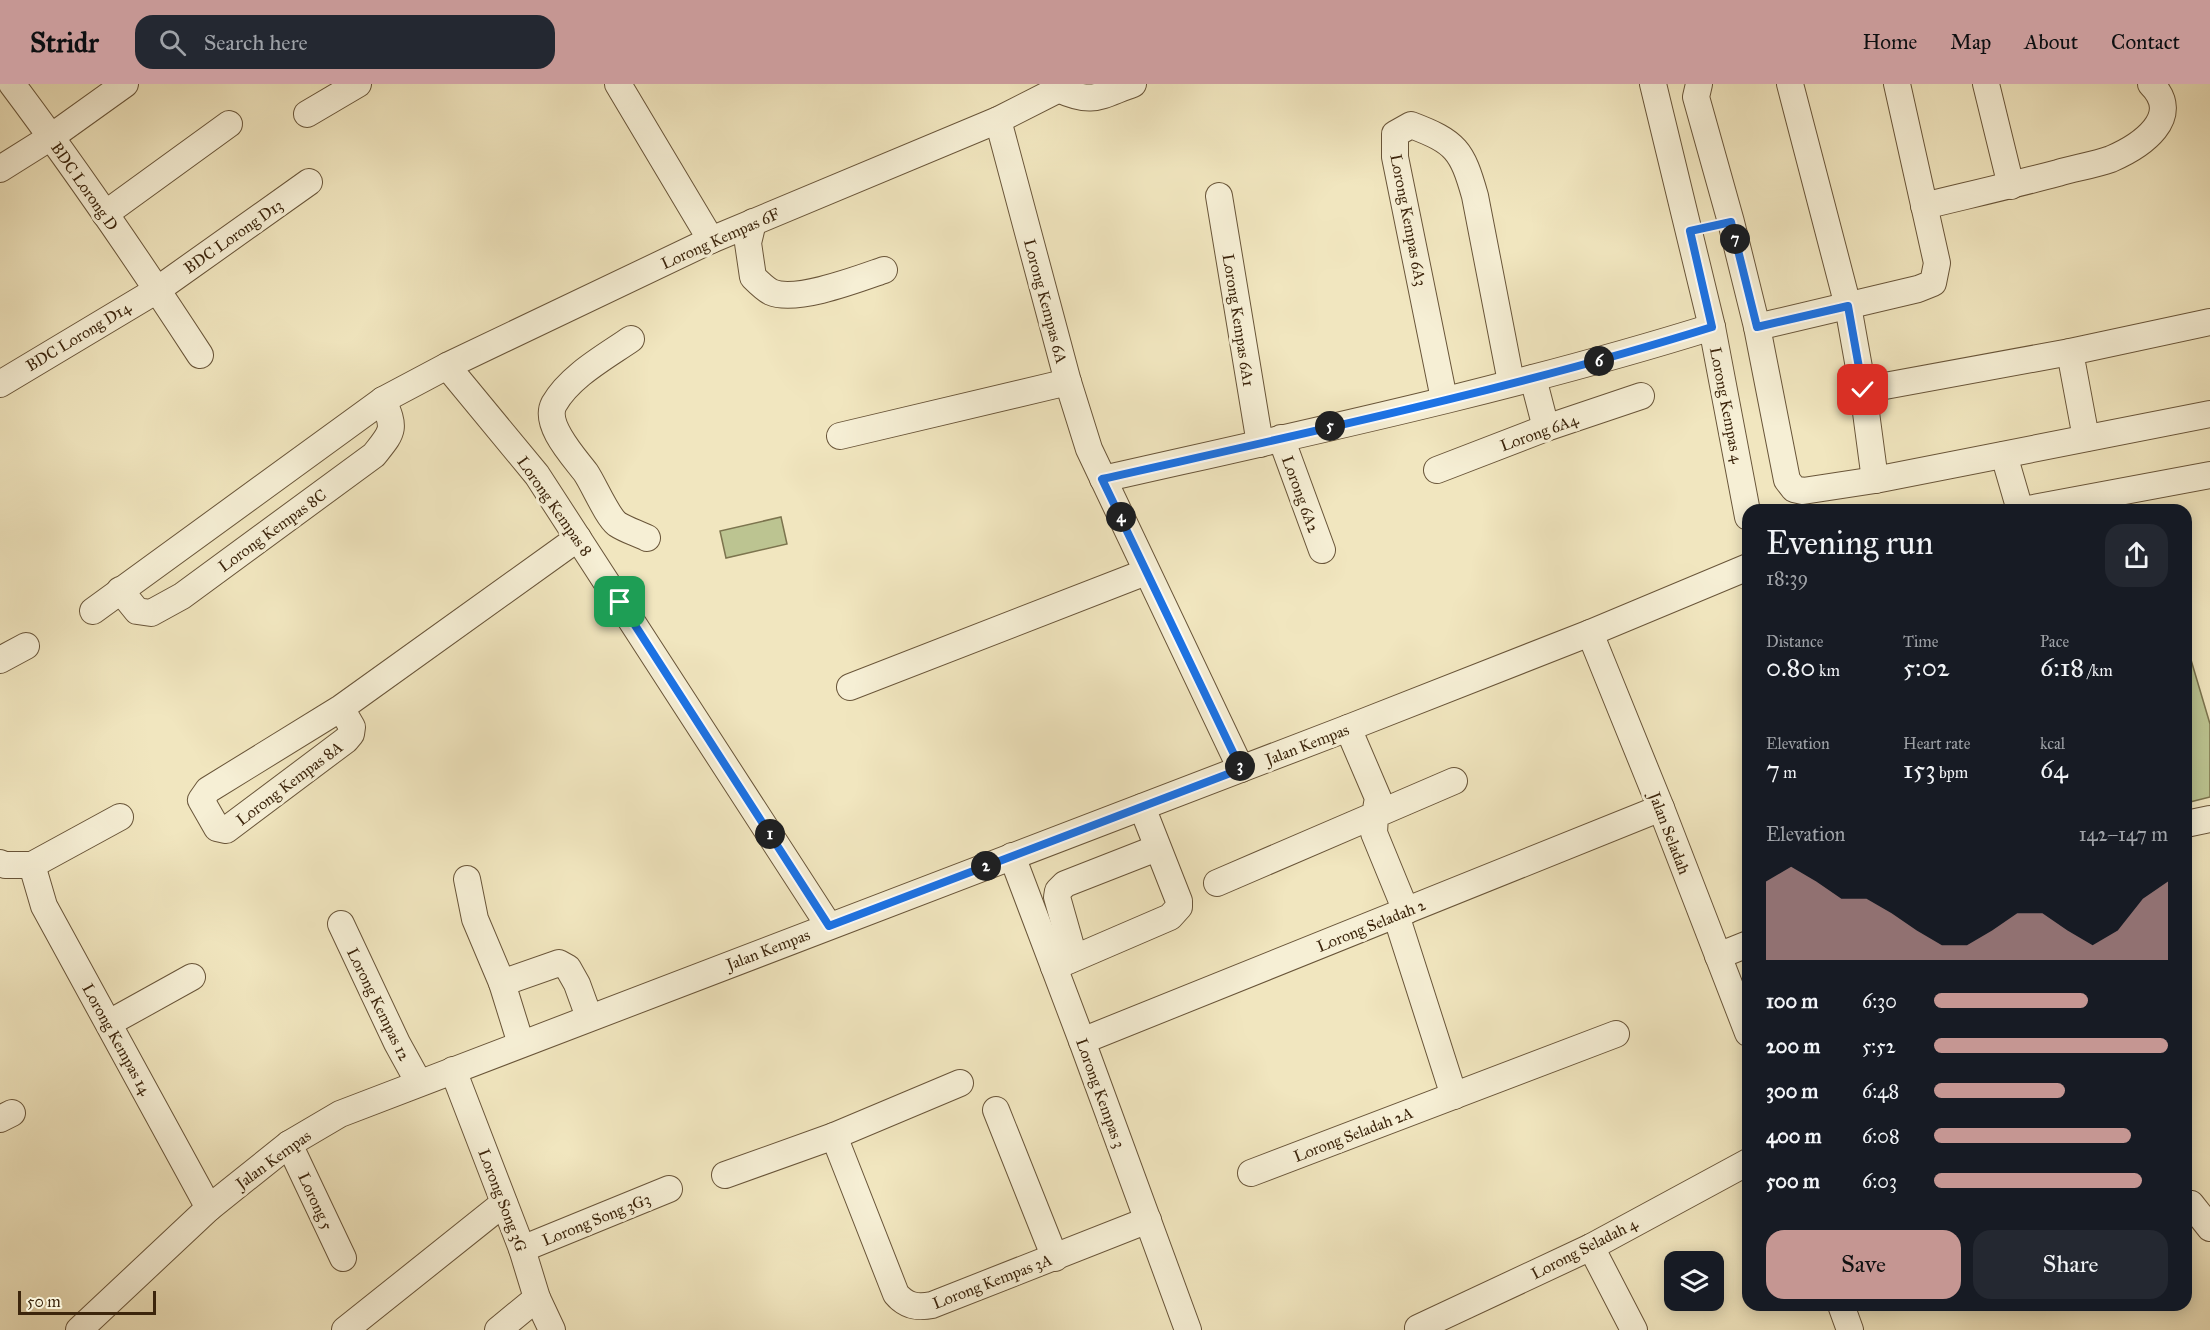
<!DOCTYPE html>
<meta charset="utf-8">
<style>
:root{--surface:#171b24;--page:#242831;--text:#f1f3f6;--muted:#9ea1a6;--accent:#c59692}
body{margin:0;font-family:"IM FELL Great Primer",serif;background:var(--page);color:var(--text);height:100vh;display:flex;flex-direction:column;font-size:22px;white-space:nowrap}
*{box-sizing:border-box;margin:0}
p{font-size:20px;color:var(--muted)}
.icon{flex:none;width:33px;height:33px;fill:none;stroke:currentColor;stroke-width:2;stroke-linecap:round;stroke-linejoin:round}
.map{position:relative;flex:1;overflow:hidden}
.sheet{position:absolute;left:1742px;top:420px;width:450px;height:807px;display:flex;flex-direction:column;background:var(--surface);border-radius:18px;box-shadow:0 3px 15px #0003}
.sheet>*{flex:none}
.buttons{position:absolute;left:1664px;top:1167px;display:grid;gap:12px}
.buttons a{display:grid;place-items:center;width:60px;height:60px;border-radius:12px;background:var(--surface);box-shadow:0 3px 15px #0003;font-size:30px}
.scale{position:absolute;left:18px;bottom:15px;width:138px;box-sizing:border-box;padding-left:6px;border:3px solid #3c250c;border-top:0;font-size:16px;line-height:21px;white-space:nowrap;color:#3c250c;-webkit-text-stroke:4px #f6efd5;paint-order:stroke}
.pin{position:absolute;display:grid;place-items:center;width:51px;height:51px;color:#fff;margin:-26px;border-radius:12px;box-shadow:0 3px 9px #0006}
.km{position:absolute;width:30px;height:30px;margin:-15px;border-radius:50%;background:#222;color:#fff;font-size:16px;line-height:30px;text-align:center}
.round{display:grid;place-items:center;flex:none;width:63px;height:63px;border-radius:18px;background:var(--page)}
.summary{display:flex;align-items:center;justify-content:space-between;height:102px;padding:0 24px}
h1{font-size:33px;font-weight:600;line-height:45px}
.stats{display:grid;grid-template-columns:repeat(3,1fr);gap:9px;height:102px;padding:6px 24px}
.stats div{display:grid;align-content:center}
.stats b{font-size:26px;font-weight:600}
.stats small{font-size:16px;font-weight:400}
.stats p{font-size:16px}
.chart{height:168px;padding:12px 24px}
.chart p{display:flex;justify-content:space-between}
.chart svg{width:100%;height:108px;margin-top:6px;fill:var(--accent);opacity:.7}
.cta{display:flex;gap:12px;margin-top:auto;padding:12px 24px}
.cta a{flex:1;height:69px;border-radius:18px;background:var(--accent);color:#111;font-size:24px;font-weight:600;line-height:69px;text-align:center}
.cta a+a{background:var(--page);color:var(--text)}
ul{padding:0 24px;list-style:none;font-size:20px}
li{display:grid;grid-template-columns:96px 72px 1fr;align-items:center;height:45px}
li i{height:15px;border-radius:8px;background:var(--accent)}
header{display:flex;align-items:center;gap:36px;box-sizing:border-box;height:84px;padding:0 30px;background:var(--accent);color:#111}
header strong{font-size:28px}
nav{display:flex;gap:33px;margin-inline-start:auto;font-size:21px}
.search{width:420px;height:54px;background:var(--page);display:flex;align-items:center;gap:15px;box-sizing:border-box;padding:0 21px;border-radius:18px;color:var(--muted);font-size:22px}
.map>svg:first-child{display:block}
</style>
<header>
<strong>Stridr</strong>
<div class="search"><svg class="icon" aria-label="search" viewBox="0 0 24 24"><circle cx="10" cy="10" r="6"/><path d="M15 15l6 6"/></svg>Search here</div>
<nav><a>Home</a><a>Map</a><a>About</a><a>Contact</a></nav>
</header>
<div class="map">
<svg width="2210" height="1246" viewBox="0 0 2210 1246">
<rect width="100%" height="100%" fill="#f1e6bf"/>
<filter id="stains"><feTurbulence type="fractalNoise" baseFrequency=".00333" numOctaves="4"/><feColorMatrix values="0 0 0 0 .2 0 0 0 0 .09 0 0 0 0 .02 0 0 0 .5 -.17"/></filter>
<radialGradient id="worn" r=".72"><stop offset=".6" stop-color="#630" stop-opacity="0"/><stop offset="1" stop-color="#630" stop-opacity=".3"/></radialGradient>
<g fill="#bcc491" stroke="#7c744e" stroke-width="1.5">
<path d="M781,433L787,460L726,474L720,447Z"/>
<path d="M2186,559L2210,640V713L2186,719Z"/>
</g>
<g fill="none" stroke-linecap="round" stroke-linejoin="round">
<defs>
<g id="minor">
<path d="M12,0C78,88 140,179 200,271"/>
<path d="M618,0L711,156"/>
<path d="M1653,0L1712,243L1748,433"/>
<path d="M1699,0L1696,13L1731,138L1757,243L1787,396L1794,405L1803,407L1875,396L2210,330"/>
<path d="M1790,0L1848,222L1863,306L1875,396"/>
<path d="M1986,0L2011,102"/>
<path d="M1058,5C1093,21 1099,12 1133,0"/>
<path d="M307,30L358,0"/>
<path d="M998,36L1068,298L1089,365L1241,685"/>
<path d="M0,85L51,53L125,0"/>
<path d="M1219,112L1260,360"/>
<path d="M1924,122C1969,111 2013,101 2058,89C2075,84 2094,81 2111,75C2141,62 2184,33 2151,0"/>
<path d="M105,130L229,40"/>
<path d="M753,138L748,159L753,193C758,198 765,205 771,208C796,219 858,195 884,186"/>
<path d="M1757,243L1918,205L1933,199L1937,179L1897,0"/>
<path d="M631,255C605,273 570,292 554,320C543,341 575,374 586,389C594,401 607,432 617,440C626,446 637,449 647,454"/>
<path d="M447,282L537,391L829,842"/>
<path d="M1533,294L1546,344"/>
<path d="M0,300L157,206L309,98"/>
<path d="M1863,306L2070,268"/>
<path d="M1444,315L1395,73V50L1411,41C1456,58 1462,66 1475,112L1511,298"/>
<path d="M840,352L1068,298"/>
<path d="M1281,354L1322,466"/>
<path d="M2086,354L2070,268L2210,238"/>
<path d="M2004,371L2020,426"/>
<path d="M1437,386L1546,344L1641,312"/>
<path d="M1103,395C1306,349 1513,305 1712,243"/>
<path d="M2023,426L2210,391"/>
<path d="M120,506L137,527L151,529L182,512L374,371C393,347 396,346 383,316"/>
<path d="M93,527L383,316L447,282L711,156L998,36L1069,0"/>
<path d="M1590,549L1661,724L1748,949"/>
<path d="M0,576L26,562"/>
<path d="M850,603L1146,488"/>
<path d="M341,624L352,643L351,650L346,656L226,746L217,744L201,716L208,706L341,624L578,454"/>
<path d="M2186,740L2210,735"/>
<path d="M1012,772L1082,957L1188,1246"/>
<path d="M0,779L5,781H32L120,733"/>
<path d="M32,781L44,822L209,1124"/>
<path d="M467,795L475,835L502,899L559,879L568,884L577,900L589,933"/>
<path d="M1217,799L1375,731L1378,714L1348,644"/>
<path d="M1406,827L1374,749L1375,731L1454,697"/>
<path d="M1396,831L1454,1012"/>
<path d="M341,840L397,959L419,999"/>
<path d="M1718,872L1748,860"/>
<path d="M1074,873L1057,813L1058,807L1065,800L1157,764"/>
<path d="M1054,883L1170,833L1179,823V817L1142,723"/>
<path d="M502,899L521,960"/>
<path d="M109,939L192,893"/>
<path d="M1082,957L1661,724"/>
<path d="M453,986L522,1165L537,1214L552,1246"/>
<path d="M996,1026L1055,1174"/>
<path d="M0,1035L12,1029"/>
<path d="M834,1052L960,999"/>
<path d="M289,1060L343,1174"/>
<path d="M1251,1089L1616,950"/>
<path d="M725,1091L834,1052L896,1210C906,1222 917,1224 932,1221L1148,1136"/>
<path d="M2191,1120L2210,1144"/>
<path d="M1591,1163L1634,1246"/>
<path d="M522,1165L669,1105"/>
<path d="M1841,1221L1850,1246"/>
<path d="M1418,1244L1591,1163L1748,1078"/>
<path d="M79,1246L209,1124L289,1060L340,1030L1348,644L1590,549L1748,483"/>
<path d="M345,1246L504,1119"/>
<path d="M498,1246L537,1214"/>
</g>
</defs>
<use href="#minor" stroke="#695539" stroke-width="28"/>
<use href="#minor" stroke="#f6efd5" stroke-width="26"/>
</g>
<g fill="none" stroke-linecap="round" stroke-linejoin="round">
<defs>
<path id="route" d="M620,518L829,842L1241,685L1102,395C1306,349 1514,305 1712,243L1690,147L1731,138L1757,243L1848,222L1863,306"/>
</defs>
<use href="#route" stroke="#fff" stroke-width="12"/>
<use href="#route" stroke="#1a73e8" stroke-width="8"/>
</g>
<g text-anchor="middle" stroke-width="6" stroke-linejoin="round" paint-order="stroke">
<g font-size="16" fill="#3c250c" stroke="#f6efd5">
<text transform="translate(85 102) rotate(55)" y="6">BDC Lorong D</text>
<text transform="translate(1409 136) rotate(79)" y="6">Lorong Kempas 6A3</text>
<text transform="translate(233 152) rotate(-35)" y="6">BDC Lorong D13</text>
<text transform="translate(720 154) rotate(-24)" y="6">Lorong Kempas 6F</text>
<text transform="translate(1046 217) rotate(75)" y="6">Lorong Kempas 6A</text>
<text transform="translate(1239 236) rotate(81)" y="6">Lorong Kempas 6A1</text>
<text transform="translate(78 252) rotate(-31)" y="6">BDC Lorong D14</text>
<text transform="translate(1727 321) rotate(79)" y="6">Lorong Kempas 4</text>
<text transform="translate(1539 348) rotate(-20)" y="6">Lorong 6A4</text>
<text transform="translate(1301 410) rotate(70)" y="6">Lorong 6A2</text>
<text transform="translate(555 422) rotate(55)" y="6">Lorong Kempas 8</text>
<text transform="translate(272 446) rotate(-36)" y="6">Lorong Kempas 8C</text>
<text transform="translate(1307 660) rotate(-21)" y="6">Jalan Kempas</text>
<text transform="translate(289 699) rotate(-37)" y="6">Lorong Kempas 8A</text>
<text transform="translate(1670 749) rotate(69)" y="6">Jalan Seladah</text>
<text transform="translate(1371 841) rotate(-22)" y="6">Lorong Seladah 2</text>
<text transform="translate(768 865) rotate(-21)" y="6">Jalan Kempas</text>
<text transform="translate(379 920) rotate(64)" y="6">Lorong Kempas 12</text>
<text transform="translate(117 955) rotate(61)" y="6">Lorong Kempas 14</text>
<text transform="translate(1101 1009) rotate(70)" y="6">Lorong Kempas 3</text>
<text transform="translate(1353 1050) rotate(-21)" y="6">Lorong Seladah 2A</text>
<text transform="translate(273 1075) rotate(-36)" y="6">Jalan Kempas</text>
<text transform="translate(503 1116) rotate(69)" y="6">Lorong Song 3G</text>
<text transform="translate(316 1117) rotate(65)" y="6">Lorong 5</text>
<text transform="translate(596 1135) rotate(-22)" y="6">Lorong Song 3G3</text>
<text transform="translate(1584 1164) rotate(-27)" y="6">Lorong Seladah 4</text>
<text transform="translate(992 1197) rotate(-21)" y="6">Lorong Kempas 3A</text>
</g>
</g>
<rect width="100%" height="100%" filter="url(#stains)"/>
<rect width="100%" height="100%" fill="url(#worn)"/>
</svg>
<div class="buttons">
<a><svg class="icon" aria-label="layers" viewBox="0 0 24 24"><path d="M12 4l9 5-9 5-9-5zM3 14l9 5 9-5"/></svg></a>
</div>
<div class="scale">50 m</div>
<div class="pin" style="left:620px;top:518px;background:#1e9e55"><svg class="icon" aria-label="arrive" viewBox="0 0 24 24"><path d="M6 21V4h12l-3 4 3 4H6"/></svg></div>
<div class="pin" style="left:1863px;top:306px;background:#d93025"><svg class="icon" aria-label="check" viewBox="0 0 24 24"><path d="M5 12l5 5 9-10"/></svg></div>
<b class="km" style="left:770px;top:750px">1</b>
<b class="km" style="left:986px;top:782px">2</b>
<b class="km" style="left:1240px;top:682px">3</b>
<b class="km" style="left:1121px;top:433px">4</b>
<b class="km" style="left:1330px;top:342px">5</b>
<b class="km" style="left:1599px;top:277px">6</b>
<b class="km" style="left:1735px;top:155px">7</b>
<section class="sheet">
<div class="summary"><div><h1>Evening run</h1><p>18:39</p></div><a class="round"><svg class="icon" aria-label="share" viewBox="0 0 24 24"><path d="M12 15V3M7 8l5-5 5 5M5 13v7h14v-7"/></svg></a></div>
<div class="stats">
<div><p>Distance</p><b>0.80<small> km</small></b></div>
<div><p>Time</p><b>5:02</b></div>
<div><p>Pace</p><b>6:18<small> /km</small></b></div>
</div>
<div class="stats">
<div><p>Elevation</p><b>7<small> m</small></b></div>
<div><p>Heart rate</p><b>153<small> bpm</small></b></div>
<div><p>kcal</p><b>64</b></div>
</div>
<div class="chart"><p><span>Elevation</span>142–147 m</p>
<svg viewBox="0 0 160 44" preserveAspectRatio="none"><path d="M0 44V12L10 6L20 12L30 19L40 19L50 25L60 32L70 38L80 38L90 32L100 25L110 25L120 32L130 38L140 32L150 19L160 12V44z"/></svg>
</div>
<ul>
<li><b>100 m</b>6:30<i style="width:66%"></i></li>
<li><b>200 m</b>5:52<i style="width:100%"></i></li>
<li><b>300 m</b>6:48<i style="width:56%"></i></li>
<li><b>400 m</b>6:08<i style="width:84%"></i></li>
<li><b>500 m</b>6:03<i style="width:89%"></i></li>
</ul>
<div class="cta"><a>Save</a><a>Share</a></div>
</section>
</div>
